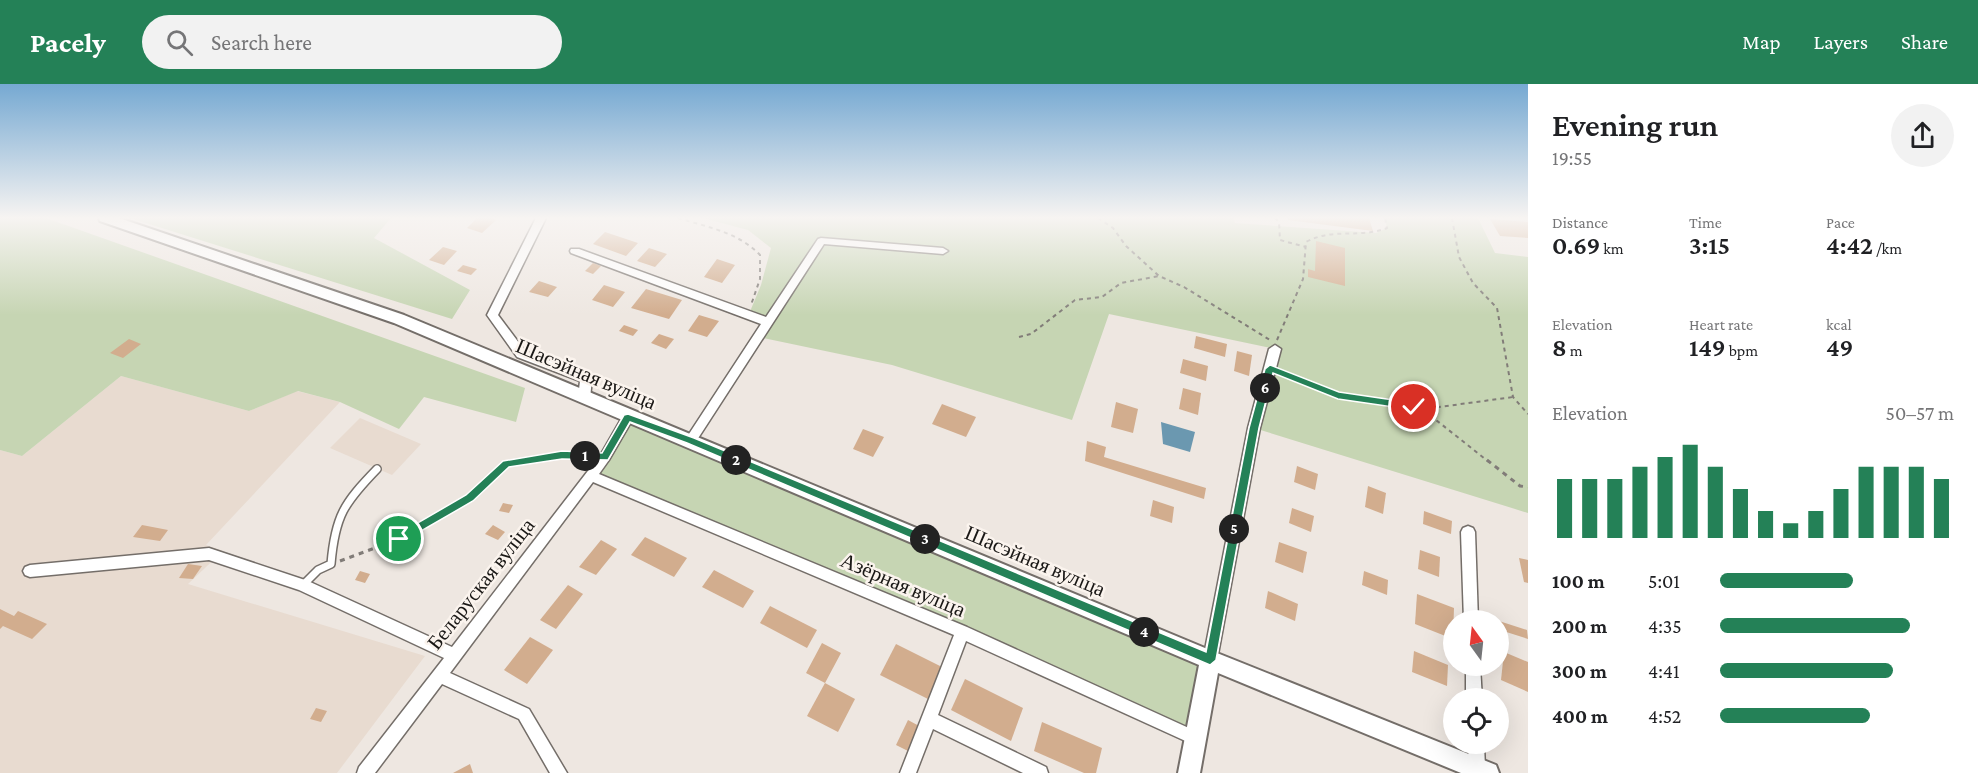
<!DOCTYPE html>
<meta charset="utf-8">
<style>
:root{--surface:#fff;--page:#f2f2f2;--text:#202124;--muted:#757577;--accent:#248157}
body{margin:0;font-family:"Crimson Pro",serif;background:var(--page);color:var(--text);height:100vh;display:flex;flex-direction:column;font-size:22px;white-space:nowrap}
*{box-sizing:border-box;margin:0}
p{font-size:20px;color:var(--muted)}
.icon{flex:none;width:33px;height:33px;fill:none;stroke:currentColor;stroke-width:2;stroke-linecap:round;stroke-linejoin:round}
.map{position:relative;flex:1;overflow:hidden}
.details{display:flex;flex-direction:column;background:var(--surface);width:450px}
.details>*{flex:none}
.needle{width:39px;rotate:345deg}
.controls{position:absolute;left:1443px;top:526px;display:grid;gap:12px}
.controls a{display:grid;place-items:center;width:66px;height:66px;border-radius:50%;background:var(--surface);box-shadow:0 6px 24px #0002;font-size:30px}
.pin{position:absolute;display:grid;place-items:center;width:51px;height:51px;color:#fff;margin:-26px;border:3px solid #fff;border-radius:50%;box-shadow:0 2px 6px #0007}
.km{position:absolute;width:30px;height:30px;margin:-15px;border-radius:50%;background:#222;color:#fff;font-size:16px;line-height:30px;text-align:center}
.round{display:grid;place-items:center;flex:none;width:63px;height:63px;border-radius:32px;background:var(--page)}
.summary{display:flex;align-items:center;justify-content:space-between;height:102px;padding:0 24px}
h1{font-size:33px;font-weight:600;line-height:45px}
.figures{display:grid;grid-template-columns:repeat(3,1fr);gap:9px;height:102px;padding:6px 24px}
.figures div{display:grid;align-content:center}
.figures b{font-size:26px;font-weight:600}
.figures small{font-size:16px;font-weight:400}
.figures p{font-size:16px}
.chart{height:168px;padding:12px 24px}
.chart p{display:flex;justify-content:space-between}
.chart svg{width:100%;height:108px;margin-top:6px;stroke:var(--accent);stroke-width:6}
ul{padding:0 24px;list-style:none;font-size:20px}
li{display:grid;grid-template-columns:96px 72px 1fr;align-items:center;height:45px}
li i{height:15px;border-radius:8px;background:var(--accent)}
header{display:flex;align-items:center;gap:36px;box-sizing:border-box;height:84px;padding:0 30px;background:var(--accent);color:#fff}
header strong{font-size:28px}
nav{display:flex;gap:33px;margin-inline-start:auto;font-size:21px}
.search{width:420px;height:54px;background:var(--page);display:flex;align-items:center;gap:15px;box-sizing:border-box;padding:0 21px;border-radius:33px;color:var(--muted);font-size:22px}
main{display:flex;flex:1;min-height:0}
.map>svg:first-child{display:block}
</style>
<header>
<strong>Pacely</strong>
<div class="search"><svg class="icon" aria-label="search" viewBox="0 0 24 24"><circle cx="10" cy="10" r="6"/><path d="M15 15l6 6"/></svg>Search here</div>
<nav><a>Map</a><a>Layers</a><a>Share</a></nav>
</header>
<main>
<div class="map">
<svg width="1528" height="689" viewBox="0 0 1528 689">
<rect width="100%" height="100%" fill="#eee7e1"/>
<g fill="#e8dbd0">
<path d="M121,292L249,327L297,307L340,318L206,461L223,467L188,500L425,572L337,689H0V366L22,372Z"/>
<path d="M360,334L421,360L392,391L330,364Z"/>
</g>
<g fill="#c6d5b3">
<path d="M0,134H46L525,304L516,338L424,313L399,345L340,318L298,307L249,327L121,292L22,372L0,366Z"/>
<path d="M130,134H391L374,154L470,206L452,235Z"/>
<path d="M703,134H1233L1235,139L1376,149L1387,144L1385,134H1478L1495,169L1528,173V429L1254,344L1275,265L1109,230L1072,336L892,281L758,253L766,238L749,230L761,201L771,164L748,146Z"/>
<path d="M628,333L1210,576L1197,655L591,392Z"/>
</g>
<path fill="#6b98b0" d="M1161,338L1195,348L1190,368L1163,360Z"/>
<g fill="#d2ad8e">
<path d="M477,134H491L496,136L482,149L467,144Z"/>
<path d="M1288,134H1369L1373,147L1288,136Z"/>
<path d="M1490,135L1528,138V154L1500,152Z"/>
<path d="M605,148L638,159L626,172L593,160Z"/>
<path d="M1316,157L1345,164V202L1308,193V185L1315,187Z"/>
<path d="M443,163L457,167L444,181L429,176Z"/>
<path d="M649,164L667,170L655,183L637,177Z"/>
<path d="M717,175L735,181L722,199L704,193Z"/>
<path d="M593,179L601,182L593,190L585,187Z"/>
<path d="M463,181L477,185L471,191L457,187Z"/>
<path d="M539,197L557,203L548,213L529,208Z"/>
<path d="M604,201L625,208L613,223L592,216Z"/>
<path d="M646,205L682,216L669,235L631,224Z"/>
<path d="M699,231L719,237L707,253L688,247Z"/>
<path d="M624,241L638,246L633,252L619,247Z"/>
<path d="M659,250L674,255L666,265L651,259Z"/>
<path d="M1196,252L1227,260L1225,273L1194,264Z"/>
<path d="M129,255L141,260L123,274L110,269Z"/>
<path d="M1237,267L1252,271L1249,292L1234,287Z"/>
<path d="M1183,275L1208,282L1206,297L1180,289Z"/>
<path d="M1183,304L1201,309L1198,331L1179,325Z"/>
<path d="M1116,318L1138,325L1133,349L1111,343Z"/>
<path d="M942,320L976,333L966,353L932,340Z"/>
<path d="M863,345L884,353L873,373L853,365Z"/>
<path d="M1087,357L1106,363L1104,373L1206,404L1204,415L1085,377Z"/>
<path d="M1297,382L1318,390L1315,406L1294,398Z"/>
<path d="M1368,402L1386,409L1383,430L1365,423Z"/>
<path d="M1153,416L1174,423L1172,439L1150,432Z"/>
<path d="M503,419L513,421L509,429L499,427Z"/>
<path d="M1292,424L1314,432L1311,448L1289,439Z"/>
<path d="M1424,427L1452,437L1451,450L1423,440Z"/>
<path d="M142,441L168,446L160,457L133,453Z"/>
<path d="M493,441L505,448L498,456L485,450Z"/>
<path d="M645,453L687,474L674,493L631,471Z"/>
<path d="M601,456L617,465L596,491L579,483Z"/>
<path d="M1279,458L1307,468L1303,489L1275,478Z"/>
<path d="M1420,466L1440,473L1439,493L1418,485Z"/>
<path d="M1519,474L1528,476V499L1524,498Z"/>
<path d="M188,480L202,482L193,495L179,494Z"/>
<path d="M714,486L754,507L743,524L702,503Z"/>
<path d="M360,487L370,490L365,499L355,496Z"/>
<path d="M1364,487L1388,496L1387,511L1362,501Z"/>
<path d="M568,501L583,510L556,545L540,536Z"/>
<path d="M1268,507L1298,520L1295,537L1265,524Z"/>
<path d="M1417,510L1454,524L1453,555L1415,540Z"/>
<path d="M770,522L817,546L807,564L760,539Z"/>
<path d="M0,525L14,532L18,527L47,540L32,555L3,542L0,545Z"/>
<path d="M1499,537L1527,546L1528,555L1500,546Z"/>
<path d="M530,553L553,566L527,600L504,586Z"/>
<path d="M822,559L841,569L825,599L806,589Z"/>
<path d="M896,560L944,584L930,616L880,591Z"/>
<path d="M1414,567L1448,581L1447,602L1412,588Z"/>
<path d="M1504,568L1528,578V608L1501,596Z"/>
<path d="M965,595L1023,624L1011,657L951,626Z"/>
<path d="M825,599L855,615L838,648L807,632Z"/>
<path d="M316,624L327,627L321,638L310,635Z"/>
<path d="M908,636L921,643L910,668L896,661Z"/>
<path d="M1042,638L1102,664L1096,689H1084L1034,667Z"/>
<path d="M470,680L473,689H453Z"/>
</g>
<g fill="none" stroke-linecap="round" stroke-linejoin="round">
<defs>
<path id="lane" d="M303,501L318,486L331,480C335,432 344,419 377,385"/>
<g id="street">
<path d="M536,134H546L498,231L525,267L590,292L592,295L590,314L584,318L578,314L580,297L517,273L487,231Z"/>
<path d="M821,154L943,164L948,167L943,170L824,160L695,359H687L685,356L687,353L761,240L571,169L570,167L571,165H579L766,233L818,155Z"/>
<path d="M1275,261L1281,265L1260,344L1217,576L1215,581L1210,583L1205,581L1203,576L1248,344L1269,265Z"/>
<path d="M628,328L634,333L609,376L599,390L967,543L1202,650L1205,655L1202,660L1197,663L1192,660L966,557L938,631L1046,683L1048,689H1023L933,645L916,689H900L954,551L593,398L450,589L529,625L567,689H550L519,635L442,600L375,689H357L359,683L444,574L299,506L209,476L30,493L25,491L23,487L25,483L30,481L209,464L308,497L452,563L601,370L624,330Z"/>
<path d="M1468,442L1473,444L1475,448L1478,537H1464L1461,448L1463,444Z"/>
<path d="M1466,582H1480L1482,615H1466Z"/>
<path d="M1468,660H1484L1485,684L1483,689H1471L1469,684Z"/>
</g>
<path id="secondary" d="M99,134H119L404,231L1217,569L1496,681L1499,689H1461L1218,589L1200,689H1178L1199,581L394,239L100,137Z"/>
</defs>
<use href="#lane" stroke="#746e69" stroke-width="10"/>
<use href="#street" stroke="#746e69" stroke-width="3"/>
<use href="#secondary" stroke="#746e69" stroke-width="4"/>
<g stroke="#817c78" stroke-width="2" stroke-dasharray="4 4" stroke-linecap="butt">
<path d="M678,134C707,143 738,148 760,171V195L751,221"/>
<path d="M1098,134L1113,144L1126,162L1159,192L1184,203L1270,256"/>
<path d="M1275,134L1279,138L1280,156L1306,163"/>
<path d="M1452,134L1459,173L1473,199L1497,224L1513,313L1528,330"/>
<path d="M1019,253L1031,250L1075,216L1102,213L1121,199L1159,192"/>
<path d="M1277,256L1303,195L1306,158C1334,143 1359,155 1387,144L1385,134"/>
<path d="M1282,289L1338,311L1414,323L1432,324L1513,313"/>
<path d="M1416,324L1436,336L1489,378"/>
<path d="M522,378L562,371L590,372"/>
</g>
<g stroke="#817c78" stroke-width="3" stroke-dasharray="5 5" stroke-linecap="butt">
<path d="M1487,376L1520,402L1528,403"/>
<path d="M340,477L399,455L470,414L506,380L531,376"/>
</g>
<use href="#lane" stroke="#fff" stroke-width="7"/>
<use href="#street" fill="#fff" fill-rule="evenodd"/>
<use href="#secondary" fill="#fff" fill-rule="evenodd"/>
</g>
<linearGradient id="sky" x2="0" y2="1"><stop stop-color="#76a9d2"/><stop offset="0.58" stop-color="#f7f4f2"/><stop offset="1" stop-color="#f7f4f2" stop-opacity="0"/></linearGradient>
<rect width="1528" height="231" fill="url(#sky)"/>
<path fill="#248157" stroke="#fff" stroke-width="1.5" d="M1270,281L1339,308L1414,319L1418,323L1414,326L1338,315L1273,289L1259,344L1216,576L1210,581L687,359L630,338L608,376L562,375L509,383L473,417L402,458L399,459L393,455L395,452L466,411L503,377L562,367L602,369L624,331L628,330L694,354L1206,568L1249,344L1265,285Z"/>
<g text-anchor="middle" stroke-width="5" stroke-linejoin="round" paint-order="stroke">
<g font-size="21" fill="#1a1816" stroke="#fbf4ee">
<text transform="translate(586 290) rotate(23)" y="7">Шасэйная вуліца</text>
<text transform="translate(1035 477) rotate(23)" y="7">Шасэйная вуліца</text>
<text transform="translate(481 500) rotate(-52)" y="7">Беларуская вуліца</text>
<text transform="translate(903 501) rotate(23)" y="7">Азёрная вуліца</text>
</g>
</g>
</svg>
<div class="controls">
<a><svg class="needle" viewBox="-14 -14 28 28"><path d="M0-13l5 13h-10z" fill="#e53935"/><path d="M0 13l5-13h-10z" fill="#757577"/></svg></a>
<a><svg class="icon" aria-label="locate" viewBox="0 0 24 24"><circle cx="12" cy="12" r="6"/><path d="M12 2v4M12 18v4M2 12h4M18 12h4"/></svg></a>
</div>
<div class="pin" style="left:399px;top:455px;background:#1e9e55"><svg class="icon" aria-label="arrive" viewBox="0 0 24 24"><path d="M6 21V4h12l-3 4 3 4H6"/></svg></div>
<div class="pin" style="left:1414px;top:323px;background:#d93025"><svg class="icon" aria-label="check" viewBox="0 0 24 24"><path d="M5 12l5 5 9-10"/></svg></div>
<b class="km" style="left:585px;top:372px">1</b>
<b class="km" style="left:736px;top:376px">2</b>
<b class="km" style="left:925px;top:455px">3</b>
<b class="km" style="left:1144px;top:548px">4</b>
<b class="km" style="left:1234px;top:445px">5</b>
<b class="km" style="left:1265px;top:304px">6</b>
</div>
<section class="details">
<div class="summary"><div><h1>Evening run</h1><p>19:55</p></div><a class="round"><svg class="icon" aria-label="share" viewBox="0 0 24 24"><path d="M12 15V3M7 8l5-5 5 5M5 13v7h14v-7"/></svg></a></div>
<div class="figures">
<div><p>Distance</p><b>0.69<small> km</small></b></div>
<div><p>Time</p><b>3:15</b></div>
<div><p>Pace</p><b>4:42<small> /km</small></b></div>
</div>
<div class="figures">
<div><p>Elevation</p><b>8<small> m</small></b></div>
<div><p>Heart rate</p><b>149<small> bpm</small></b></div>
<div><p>kcal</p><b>49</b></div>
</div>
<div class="chart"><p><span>Elevation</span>50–57 m</p>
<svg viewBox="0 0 160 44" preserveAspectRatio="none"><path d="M5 44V20M15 44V20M25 44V20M35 44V15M45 44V11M55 44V6M65 44V15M75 44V24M85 44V33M95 44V38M105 44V33M115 44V24M125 44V15M135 44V15M145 44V15M155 44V20"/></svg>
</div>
<ul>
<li><b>100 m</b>5:01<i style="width:57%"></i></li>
<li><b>200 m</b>4:35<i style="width:81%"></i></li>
<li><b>300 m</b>4:41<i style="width:74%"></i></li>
<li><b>400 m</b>4:52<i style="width:64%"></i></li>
</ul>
</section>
</main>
